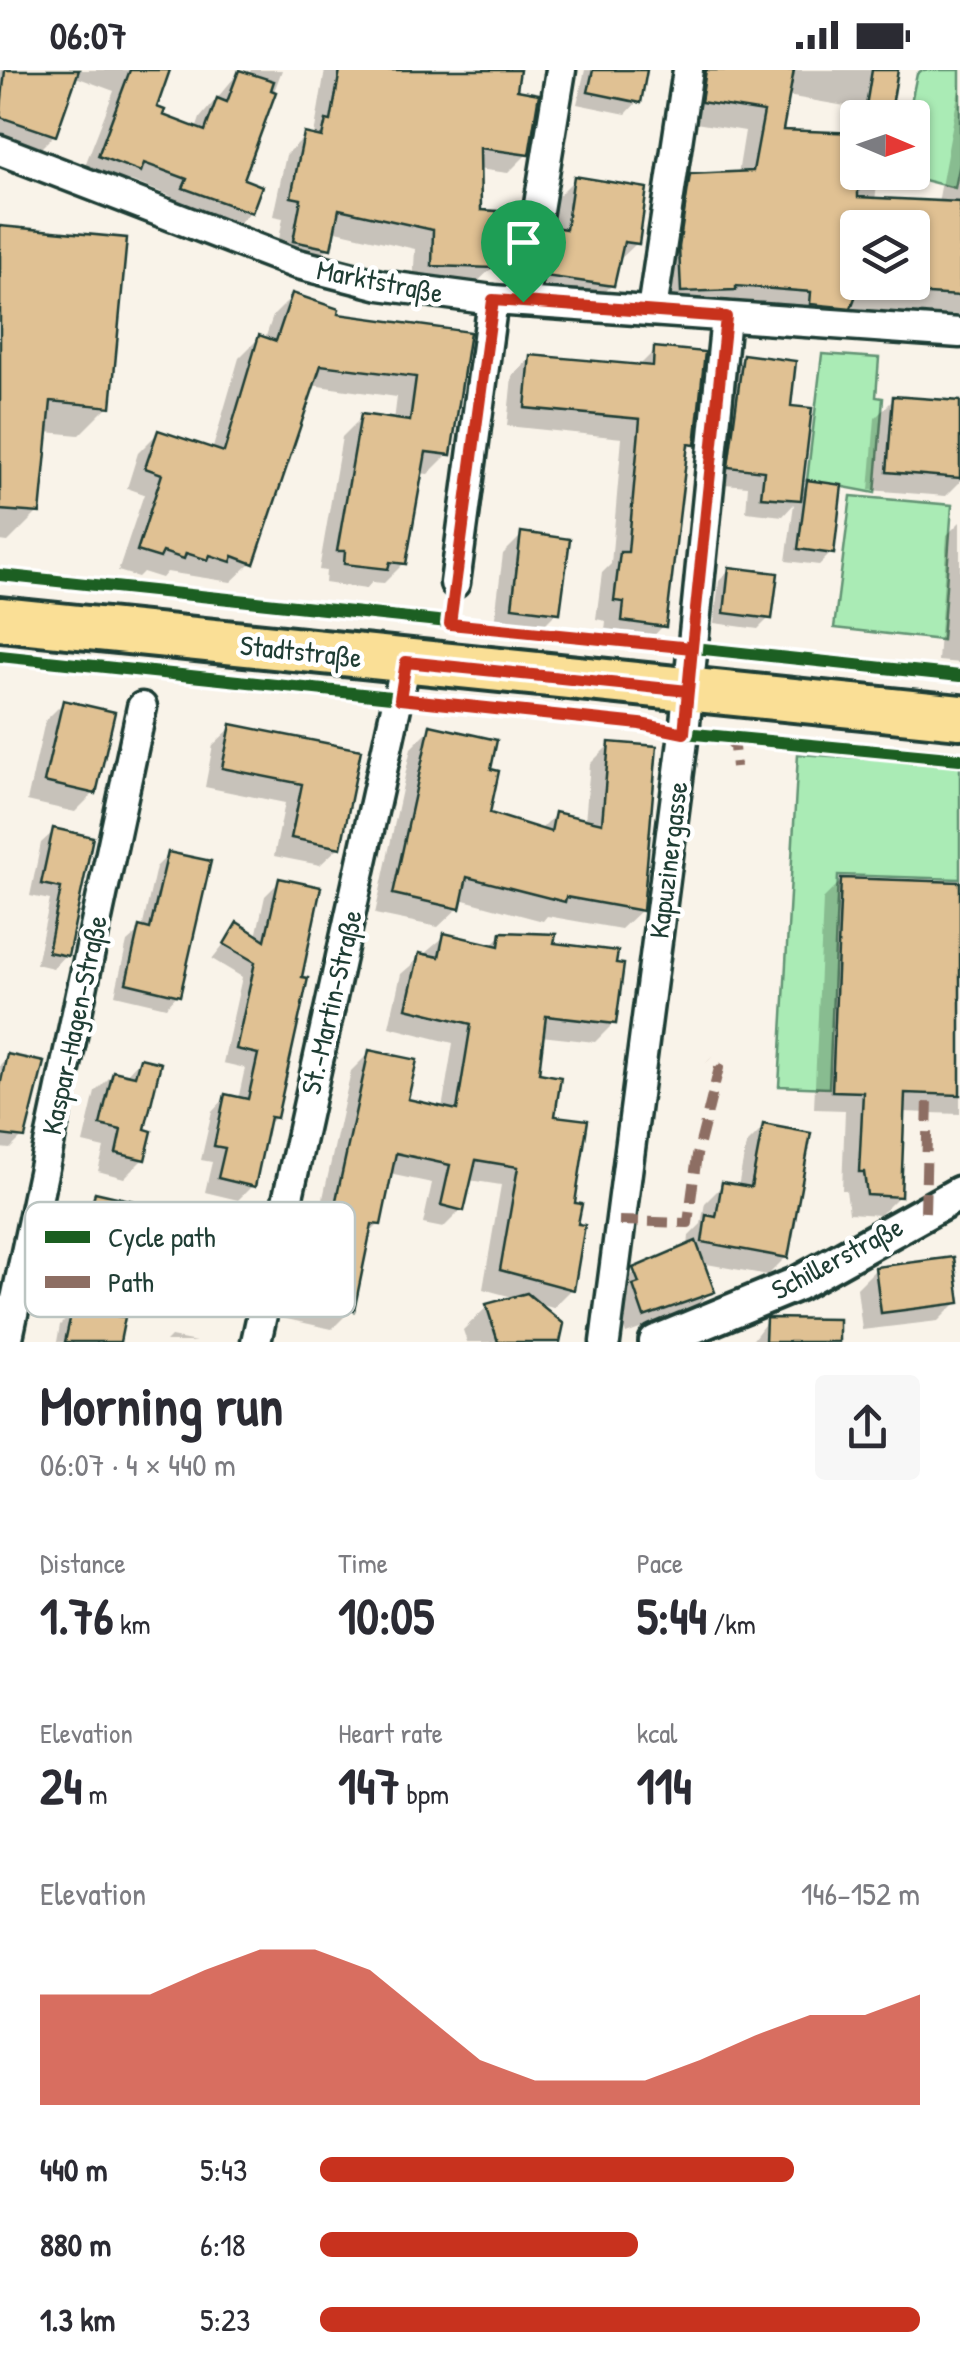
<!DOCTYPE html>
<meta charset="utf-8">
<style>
:root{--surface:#fff;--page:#f7f7f7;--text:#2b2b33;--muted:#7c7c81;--accent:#c8321e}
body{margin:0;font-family:"Patrick Hand",sans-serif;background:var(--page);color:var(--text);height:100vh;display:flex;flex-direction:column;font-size:38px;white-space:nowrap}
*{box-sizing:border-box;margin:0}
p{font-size:32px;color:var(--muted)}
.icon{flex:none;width:55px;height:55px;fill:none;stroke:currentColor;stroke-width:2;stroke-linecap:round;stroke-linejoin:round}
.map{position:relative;height:1272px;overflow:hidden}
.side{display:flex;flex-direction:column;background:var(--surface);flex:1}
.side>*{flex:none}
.needle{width:65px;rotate:92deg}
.fabs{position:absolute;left:840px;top:30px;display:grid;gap:20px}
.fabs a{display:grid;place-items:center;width:90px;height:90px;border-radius:10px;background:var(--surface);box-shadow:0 2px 8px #0004;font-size:50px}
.pin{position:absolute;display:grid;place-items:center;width:85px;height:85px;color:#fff;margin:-102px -42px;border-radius:50% 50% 50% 0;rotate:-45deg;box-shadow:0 0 10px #0007}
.pin .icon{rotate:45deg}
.round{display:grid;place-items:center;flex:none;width:105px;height:105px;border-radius:10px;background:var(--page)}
.overview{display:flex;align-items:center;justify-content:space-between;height:170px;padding:0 40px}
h1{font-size:55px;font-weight:700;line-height:75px}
.metrics{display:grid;grid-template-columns:repeat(3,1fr);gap:15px;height:170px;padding:10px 40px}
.metrics div{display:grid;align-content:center}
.metrics b{font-size:50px;font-weight:700}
.metrics small{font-size:28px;font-weight:400}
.metrics p{font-size:28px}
.chart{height:280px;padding:20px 40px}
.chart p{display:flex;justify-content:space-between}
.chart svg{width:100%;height:180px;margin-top:10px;fill:var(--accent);opacity:.7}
ul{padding:0 40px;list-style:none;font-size:32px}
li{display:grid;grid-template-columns:160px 120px 1fr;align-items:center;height:75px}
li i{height:25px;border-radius:12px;background:var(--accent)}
.status{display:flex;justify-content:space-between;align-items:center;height:70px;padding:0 50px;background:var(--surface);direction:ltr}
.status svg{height:28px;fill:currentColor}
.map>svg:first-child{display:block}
</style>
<div class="status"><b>06:07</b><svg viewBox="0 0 49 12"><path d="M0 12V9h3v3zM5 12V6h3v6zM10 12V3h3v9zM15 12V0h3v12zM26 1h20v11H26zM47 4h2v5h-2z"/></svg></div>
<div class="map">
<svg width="960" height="1272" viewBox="0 0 960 1272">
<rect width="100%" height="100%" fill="#f9f3e9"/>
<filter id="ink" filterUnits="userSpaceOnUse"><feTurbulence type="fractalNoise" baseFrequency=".01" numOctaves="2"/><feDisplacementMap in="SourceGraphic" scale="20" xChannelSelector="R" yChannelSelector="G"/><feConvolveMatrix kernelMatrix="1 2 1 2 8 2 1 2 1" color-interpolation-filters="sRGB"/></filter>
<g filter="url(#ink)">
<g fill="#aaebb5" stroke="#649474" stroke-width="2.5">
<path d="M922,0H960V93L955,118L896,103L912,102V48L908,47L917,4Z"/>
<path d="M822,284L879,288L876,327L883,328L875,423L807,410Z"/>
<path d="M851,426L952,435L942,570L834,558Z"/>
<path d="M798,684L960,694V809L838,805L829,1018L779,1016Z"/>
</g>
<g fill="#0003" fill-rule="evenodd">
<path d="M0,0H168L153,39L159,46L196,60L200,48L240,1L249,5L251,0H282L241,110L250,142L233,159L168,135L171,126L129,110L122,118L82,103L114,21L76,7L54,65L37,82L0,69Z"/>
<path d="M325,0H517L514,23L527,84L508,103L478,99V143L493,197L473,216L413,215L415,179L332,160L328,178L309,197L275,190L283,148L273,146L286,85L305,66L314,65Z"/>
<path d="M585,0H645L638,31L626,44L577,34Z"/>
<path d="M695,0H895L887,48H858V102H879L875,130L938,133L960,14V245L846,239L829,256L662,240L672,126L691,106L738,104L745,61L683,51ZM787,26L851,37L847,65L780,62ZM858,158H912V212H858Z"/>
<path d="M575,109L637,173L616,193L612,215L593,234L527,225L535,179L551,163L556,128Z"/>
<path d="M0,158L108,336L79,365L46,362L38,442L8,472L0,471Z"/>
<path d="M293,226L334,246L467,264L448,384L428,404L420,403L404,493L384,513L372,512L366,519L325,513L326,501L319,500L342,367L362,347L394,351L397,327L311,315L252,492L231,512L167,502L162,508L143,502L138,507L118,501L144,424L127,418L138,383L158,363L212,381L239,288L260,267L265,269L273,246Z"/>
<path d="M655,280L693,374L684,383L663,556L645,575L604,570L606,551L596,549L602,503L611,494L622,368L507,356L512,306L531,287L638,297Z"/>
<path d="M744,287L789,338L800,421L808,413L831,483L819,495L786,491L794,434L783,446L746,442L748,416L713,413L727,303Z"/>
<path d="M894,329L960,334V412L946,426L869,420L875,348Z"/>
<path d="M960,452V593L938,591L947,465Z"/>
<path d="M522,465L557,542L538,561L494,555L503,484Z"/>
<path d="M730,500L770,547L758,559L714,553L719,511Z"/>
<path d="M64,632L94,723L75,742L27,731L45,651Z"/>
<path d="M232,657L358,682L339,777L320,795L274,786L285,733L205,717L213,675Z"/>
<path d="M431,658L488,701L487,745L539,761L556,744L585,752L590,694L610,674L641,840L621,859L547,846L543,851L460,829L458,838L438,857L375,844L411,678Z"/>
<path d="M54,761L90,769L65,885L53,898L36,894L50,830L30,826L41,773Z"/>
<path d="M169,784L178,924L166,937L115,925L127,872L142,859L156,797Z"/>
<path d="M842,810L960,815V1044L902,1042L899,1126L880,1145L849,1143L846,1120H842L845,1040L814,1039L823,829Z"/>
<path d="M280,811L275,1047L265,1057L252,1116L238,1130L205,1122L212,1092L201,1090L212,1042L226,1027L238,1030L245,998L223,993L242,907L212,889L238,856L256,867L265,826Z"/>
<path d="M502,864L551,875L614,953L595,972L541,966L536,1005L552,1048L572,1135V1219L553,1238L535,1233L557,1272H467L463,1260L488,1236L516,1228L483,1219L501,1115L469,1110L462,1139L443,1158L423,1154L432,1113L389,1104L379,1154L367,1166L351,1240L332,1259L282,1248L296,1180L316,1160L351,1001L370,982L405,1031L442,1039L453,973L389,957L401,904L445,866L490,877Z"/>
<path d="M7,987L23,1066L10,1079L0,1078V995Z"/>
<path d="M140,990L143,1089L124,1108L98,1101L104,1078L83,1073L95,1022L114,1003L125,1006Z"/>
<path d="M764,1057L786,1187L768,1205L701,1193L712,1221L693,1240L626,1264L616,1236V1219L649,1190L688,1177L689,1166L701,1154L705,1133L723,1115L738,1117L746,1075Z"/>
<path d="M95,1125L118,1205L106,1217L83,1212L88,1187L73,1184L83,1137Z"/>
<path d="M876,1199L957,1232L938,1251L862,1260L857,1218Z"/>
<path d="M73,1242L117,1272H57L60,1255Z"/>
<path d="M767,1251L837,1272H751Z"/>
<path d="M171,1267L196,1272H166Z"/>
</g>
<g fill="#e0c193" stroke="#1f3d34" stroke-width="2.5">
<path d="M5,0H79L56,66L0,47Z"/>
<path d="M130,0H170L157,37L165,40L163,45L205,61L217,28L227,32L239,0L274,11L271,20L276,22L244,109L262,116L252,143L183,118L187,109L144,93L141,102L98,86Z"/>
<path d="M340,0H520L517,20L539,24L529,85L480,78L481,140L497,141L495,198L432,196L433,160L339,139L331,179L293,171L301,129L291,127L304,63L322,67L326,50L331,51Z"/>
<path d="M593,0H647L641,33L588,22Z"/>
<path d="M706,0H794L783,60L858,63V127L960,132V226L912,223V158H858V220L851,238L810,234L811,222L736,216V220L681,222L679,177L690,104L753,101L764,42L701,32Z"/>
<path d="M872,0H898L890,48H864Z"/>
<path d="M574,106L647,118L639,174L624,172L614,216L545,206L553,157L566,159Z"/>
<path d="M0,156L127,168L111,337L51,331L40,443L0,440Z"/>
<path d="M292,223L339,239L338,244L470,262L451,385L426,382L406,494L390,492L388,499L344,494L345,481H337L361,344L410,351L416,307L321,295L254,494L233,486L231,492L210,485L208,490L186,483L184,489L163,482L160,488L137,481L162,404L145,398L158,360L224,382L259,265L276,271Z"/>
<path d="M654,277L705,282L695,375L688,374L666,557L622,551L624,532L614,531L620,482H628L640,349L525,338L530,285L653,296Z"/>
<path d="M743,284L796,291L791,336L812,338L801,430L761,427L764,401L728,397Z"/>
<path d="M893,326L960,331V408L887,402Z"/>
<path d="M807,410L842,415L834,484L798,479Z"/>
<path d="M521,462L570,469L560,543L512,537Z"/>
<path d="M729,497L778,503L772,549L724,543Z"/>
<path d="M63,630L115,642L96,724L44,712Z"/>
<path d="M231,654L361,680L341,778L291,768L302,714L222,698Z"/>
<path d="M430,655L497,670L491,699L499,701L490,743L551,762L555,742L602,753L609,672L657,676L643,841L566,827L565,832L467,807L460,839L393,824Z"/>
<path d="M53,758L93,767L68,886L48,882L61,818L41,814Z"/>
<path d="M168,782L211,791L180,926L126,913L139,856L150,859Z"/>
<path d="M279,808L321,817L302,907L308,908L277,1048L270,1047L255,1117L218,1108L225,1078L214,1076L225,1024L248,1029L258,984L236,979L255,892L224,874L237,852L265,870Z"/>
<path d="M841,808L960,812V1025L905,1023L901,1127L867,1125L864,1102H859L863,1022L832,1021Z"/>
<path d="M501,862L556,864L554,873L618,881L616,893L624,894L616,954L546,946L539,1003L561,1007L555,1046L588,1050L575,1133L582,1134L578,1154L585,1155L574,1220L500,1200L518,1097L476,1090L464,1141L441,1135L450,1095L396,1083L381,1155L372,1154L354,1241L299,1230L314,1159L329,1162L369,980L417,990L408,1029L457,1040L471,954L406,938L419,883L439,887L444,863L499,876Z"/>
<path d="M7,984L44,992L25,1068L0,1065V1016Z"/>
<path d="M140,988L161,993L145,1059L152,1061L145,1090L116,1083L121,1060L100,1055L113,1001L135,1006Z"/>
<path d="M763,1054L811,1063L788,1188L702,1172L706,1145L716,1147L722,1112L751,1117Z"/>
<path d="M95,1122L134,1131L121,1206L94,1200L99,1175L84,1172Z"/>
<path d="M696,1171L715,1222L644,1247L633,1215L639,1213L633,1198Z"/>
<path d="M954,1187L960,1233L881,1243L875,1197Z"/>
<path d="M527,1223L564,1254L560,1272H498L486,1234Z"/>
<path d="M72,1240L125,1247L120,1272H65Z"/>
<path d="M766,1248L839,1249V1272H765Z"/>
</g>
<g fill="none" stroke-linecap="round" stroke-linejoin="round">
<defs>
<g id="minor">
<path d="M0,80L294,193L380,215L493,230L960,263"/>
<path d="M523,232L561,0"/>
<path d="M652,240L688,0"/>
<path d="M455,513L493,230"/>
<path d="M7,1272L142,637"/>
<path d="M256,1272L406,592"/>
<path d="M605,1272L684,663L726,247"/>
</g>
<path id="tertiary" d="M656,1272L797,1214L960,1123"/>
<path id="primary" d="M0,549L960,647"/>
</defs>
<use href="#minor" stroke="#1f3d34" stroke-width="35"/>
<use href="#tertiary" stroke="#1f3d34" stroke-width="40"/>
<use href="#primary" stroke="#1f3d34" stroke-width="50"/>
<use href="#minor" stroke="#fff" stroke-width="28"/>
<use href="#tertiary" stroke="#fff" stroke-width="32"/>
<use href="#primary" stroke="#fadf96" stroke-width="42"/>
<g stroke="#8d6e63" stroke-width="10" stroke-dasharray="20 10" stroke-linecap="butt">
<path d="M724,666L734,677L736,697"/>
<path d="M925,1142L928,1029"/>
<path d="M619,1151L688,1153L697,1085L719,998L710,989"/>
</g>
<defs>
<g id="cycleway">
<path d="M0,505L960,606"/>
<path d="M0,586L639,653L684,663L960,689"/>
</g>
</defs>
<use href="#cycleway" stroke="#fff" stroke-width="19"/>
<use href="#cycleway" stroke="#1b5e20" stroke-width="12"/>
</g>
</g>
<g fill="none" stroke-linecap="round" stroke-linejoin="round" filter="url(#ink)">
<defs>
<path id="route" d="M523,232L726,247L692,578L688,621L406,592L400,629L640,654L684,663L692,578L450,554L493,230L523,232"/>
</defs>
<use href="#route" stroke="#fff" stroke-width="20"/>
<use href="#route" stroke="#c8321e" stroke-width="12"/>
</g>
<g text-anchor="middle" stroke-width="9" stroke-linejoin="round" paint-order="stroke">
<g font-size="28" fill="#1f3d34" stroke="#fff">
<text transform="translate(380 211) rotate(11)" y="10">Marktstraße</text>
<text transform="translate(301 581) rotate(6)" y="10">Stadtstraße</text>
<text transform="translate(668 790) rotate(-83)" y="10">Kapuzinergasse</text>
<text transform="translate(331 932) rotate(-77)" y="10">St.-Martin-Straße</text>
<text transform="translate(74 955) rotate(-78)" y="10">Kaspar-Hagen-Straße</text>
<text transform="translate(837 1188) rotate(-28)" y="10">Schillerstraße</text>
</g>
</g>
<rect x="25" y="1132" width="330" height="115" rx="15" fill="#fff" stroke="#bcc5c2" stroke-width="2.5"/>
<rect x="45" y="1161" width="45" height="12" fill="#1b5e20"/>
<rect x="45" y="1206" width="45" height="12" fill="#8d6e63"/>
<g font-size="28" fill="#1f3d34">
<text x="108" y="1177">Cycle path</text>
<text x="108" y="1222">Path</text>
</g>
</svg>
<div class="fabs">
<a><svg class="needle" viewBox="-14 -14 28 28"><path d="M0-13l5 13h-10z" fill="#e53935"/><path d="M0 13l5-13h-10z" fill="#7c7c81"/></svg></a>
<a><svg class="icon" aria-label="layers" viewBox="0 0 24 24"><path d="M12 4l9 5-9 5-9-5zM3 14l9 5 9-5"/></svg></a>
</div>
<div class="pin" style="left:523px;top:232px;background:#1e9e55"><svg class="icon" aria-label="arrive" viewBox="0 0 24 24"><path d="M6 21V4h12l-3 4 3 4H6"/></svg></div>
</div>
<section class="side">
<div class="overview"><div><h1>Morning run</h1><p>06:07 · 4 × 440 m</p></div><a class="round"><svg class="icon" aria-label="share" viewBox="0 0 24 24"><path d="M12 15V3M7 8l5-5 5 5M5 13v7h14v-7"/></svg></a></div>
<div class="metrics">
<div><p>Distance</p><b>1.76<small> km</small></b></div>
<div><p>Time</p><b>10:05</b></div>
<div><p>Pace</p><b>5:44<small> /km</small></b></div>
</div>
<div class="metrics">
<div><p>Elevation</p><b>24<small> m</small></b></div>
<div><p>Heart rate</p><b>147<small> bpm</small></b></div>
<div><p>kcal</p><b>114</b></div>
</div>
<div class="chart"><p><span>Elevation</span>146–152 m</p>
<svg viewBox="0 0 160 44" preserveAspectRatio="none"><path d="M0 44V17L10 17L20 17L30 11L40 6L50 6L60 11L70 22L80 33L90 38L100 38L110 38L120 33L130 27L140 22L150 22L160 17V44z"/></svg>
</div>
<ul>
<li><b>440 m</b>5:43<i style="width:79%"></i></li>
<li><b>880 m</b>6:18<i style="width:53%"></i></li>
<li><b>1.3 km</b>5:23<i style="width:100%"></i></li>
</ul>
</section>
